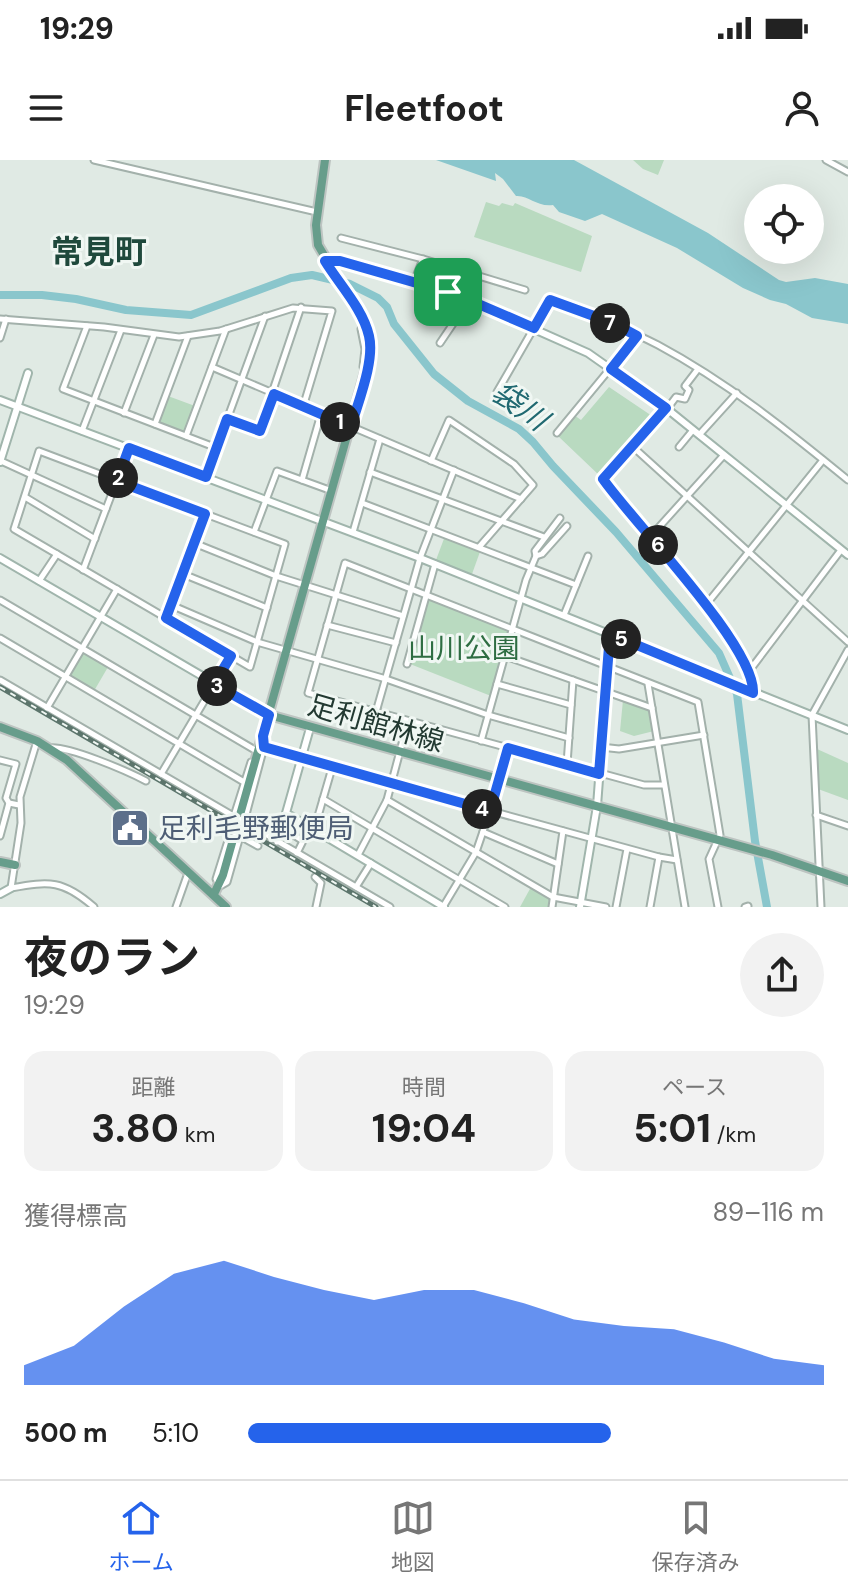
<!DOCTYPE html>
<html lang="ja">
<meta charset="utf-8">
<style>
:root{--surface:#fff;--page:#f2f2f2;--text:#222;--muted:#767676;--line:#e0e0e0;--accent:#2563eb}
body{margin:0;font-family:"DM Sans","Noto Sans JP",sans-serif;background:var(--page);color:var(--text);height:100vh;display:flex;flex-direction:column;font-size:30px;white-space:nowrap}
*{box-sizing:border-box;margin:0}
p{font-size:26px;color:var(--muted)}
.icon{flex:none;width:44px;height:44px;fill:none;stroke:currentColor;stroke-width:2;stroke-linecap:round;stroke-linejoin:round}
.map{position:relative;height:747px;overflow:hidden}
.side{display:flex;flex-direction:column;background:var(--surface);flex:1}
.side>*{flex:none}
.controls{position:absolute;left:744px;top:24px;display:grid;gap:16px}
.controls a{display:grid;place-items:center;width:80px;height:80px;border-radius:50%;background:var(--surface);box-shadow:0 8px 32px #0002;font-size:40px}
.pin{position:absolute;display:grid;place-items:center;width:68px;height:68px;color:#fff;margin:-34px;border-radius:16px;box-shadow:0 4px 12px #0006}
.km{position:absolute;width:40px;height:40px;margin:-20px;border-radius:50%;background:#222;color:#fff;font-size:22px;line-height:40px;text-align:center}
.round{display:grid;place-items:center;flex:none;width:84px;height:84px;border-radius:42px;background:var(--page)}
.headline{display:flex;align-items:center;justify-content:space-between;height:136px;padding:0 24px}
h1{font-size:44px;font-weight:700;line-height:60px}
.metrics{display:grid;grid-template-columns:repeat(3,1fr);gap:12px;height:136px;padding:8px 24px}
.metrics div{display:grid;align-content:center;border-radius:20px;background:var(--page);text-align:center}
.metrics b{font-size:40px;font-weight:700}
.metrics small{font-size:22px;font-weight:400}
.metrics p{font-size:22px}
.chart{height:224px;padding:16px 24px}
.chart p{display:flex;justify-content:space-between}
.chart svg{width:100%;height:144px;margin-top:8px;fill:var(--accent);opacity:.7}
ul{padding:0 24px;list-style:none;font-size:26px}
li{display:grid;grid-template-columns:128px 96px 1fr;align-items:center;height:60px}
li i{height:20px;border-radius:10px;background:var(--accent)}
.status{display:flex;justify-content:space-between;align-items:center;height:56px;padding:0 40px;background:var(--surface);direction:ltr}
.status svg{height:22px;fill:currentColor}
header{display:flex;justify-content:space-between;align-items:center;height:104px;padding:0 24px;background:var(--surface);font-size:36px;font-weight:700}
.tab-bar{display:flex;justify-content:space-around;align-items:center;height:112px;border-top:2px solid var(--line);background:var(--surface);font-size:22px;color:var(--muted)}
.tab-bar a{display:grid;justify-items:center;gap:4px}
.tab-bar .active{color:var(--accent)}
.map>svg:first-child{display:block}
</style>
<div class="status"><b>19:29</b><svg viewBox="0 0 49 12"><path d="M0 12V9h3v3zM5 12V6h3v6zM10 12V3h3v9zM15 12V0h3v12zM26 1h20v11H26zM47 4h2v5h-2z"/></svg></div>
<header><svg class="icon" aria-label="menu" viewBox="0 0 24 24"><path d="M4 6h16M4 12h16M4 18h16"/></svg>Fleetfoot<svg class="icon" aria-label="person" viewBox="0 0 24 24"><circle cx="12" cy="8" r="4"/><path d="M4 21q1-7 8-7t8 7"/></svg></header>
<div class="map">
<svg width="848" height="747" viewBox="0 0 848 747">
<rect width="100%" height="100%" fill="#e0eae4"/>
<g fill="#b9dac0">
<path d="M633,0H664L658,15L643,9Z"/>
<path d="M486,42L499,46L502,43L513,46L515,43L592,76L581,112L474,77Z"/>
<path d="M609,227L655,258L601,317L558,276L574,255L581,260Z"/>
<path d="M168,236L195,246L185,271L182,273L161,265L158,261Z"/>
<path d="M445,376L481,389L472,414L436,400Z"/>
<path d="M428,436L508,468L510,471L491,536L410,504Z"/>
<path d="M84,492L108,507L94,531L70,517L69,514Z"/>
<path d="M623,540L648,548L654,571L634,576L620,571Z"/>
<path d="M817,589L848,603V640L818,629Z"/>
<path d="M334,660L353,671L345,685L326,673Z"/>
<path d="M531,727L551,738V747H520Z"/>
</g>
<path fill="#8ac6cc" d="M436,0H574L708,73L779,120L786,122L815,118L848,124V164L812,158L786,144L770,140L743,128L677,88L602,54L585,61L559,52L553,45C536,47 529,35 516,36L503,19L495,13L496,21Z"/>
<g fill="none" stroke-linecap="round" stroke-linejoin="round">
<path stroke="#8ac6cc" stroke-width="8" d="M0,135H42L76,139L126,150L191,155L291,118L312,115L350,124L378,138L387,147L394,164L434,214L468,241L519,269L533,282L553,306L616,372L719,493L737,534L755,681L767,747"/>
<defs>
<g id="street">
<path d="M94,0L317,52"/>
<path d="M826,0L848,12"/>
<path d="M341,78L423,99L525,130"/>
<path d="M414,122L423,99"/>
<path d="M0,159L104,167L179,177L220,171L293,148L332,151L303,247"/>
<path d="M87,166L63,229L217,288"/>
<path d="M361,169L365,189L363,207"/>
<path d="M0,178L6,159"/>
<path d="M440,183L467,143L478,116"/>
<path d="M212,207L521,339"/>
<path d="M497,232L550,140C586,153 623,167 658,185C727,222 787,270 848,320"/>
<path d="M272,233L301,147"/>
<path d="M666,248L603,319C635,362 754,485 753,532"/>
<path d="M667,249L676,237L685,239L689,230L685,226L698,209"/>
<path d="M124,253L154,175"/>
<path d="M227,259L260,271L274,234"/>
<path d="M155,264L188,176"/>
<path d="M82,271L121,170"/>
<path d="M557,273L637,176"/>
<path d="M699,275L737,233"/>
<path d="M186,276L226,169"/>
<path d="M632,286L848,482"/>
<path d="M679,287L693,270"/>
<path d="M39,291L285,384L250,507L14,369Z"/>
<path d="M1,301L106,349"/>
<path d="M431,301L449,260L514,304L533,325L480,386"/>
<path d="M370,312L544,377"/>
<path d="M206,317L265,156"/>
<path d="M302,320L321,254"/>
<path d="M25,337L95,379"/>
<path d="M362,343L576,425"/>
<path d="M254,372L277,311L332,331"/>
<path d="M353,372L380,279"/>
<path d="M651,376L724,295"/>
<path d="M194,383L276,416L403,456"/>
<path d="M536,396L542,394L567,366"/>
<path d="M83,410L129,288"/>
<path d="M183,414L267,448"/>
<path d="M39,421L57,394"/>
<path d="M0,440L255,590"/>
<path d="M171,445L257,482L386,519L488,555L569,578"/>
<path d="M705,446L823,300"/>
<path d="M564,455L588,396"/>
<path d="M166,458L205,354"/>
<path d="M327,465L396,483"/>
<path d="M0,478L244,622"/>
<path d="M505,496L652,548"/>
<path d="M407,504L435,404"/>
<path d="M750,510L841,390"/>
<path d="M0,520L235,657"/>
<path d="M497,524L571,545"/>
<path d="M648,524L685,747"/>
<path d="M47,548L117,429"/>
<path d="M376,552L420,398L454,310"/>
<path d="M37,581L20,637L21,663L11,728C50,721 63,720 94,747"/>
<path d="M481,581L526,420L536,396L535,391L560,358"/>
<path d="M264,587L301,598"/>
<path d="M601,587L619,589L704,575"/>
<path d="M49,588C67,585 127,611 146,621"/>
<path d="M301,599L659,697L677,700"/>
<path d="M0,600L16,604L6,638L9,643L19,645"/>
<path d="M567,604L573,520"/>
<path d="M161,614L231,496"/>
<path d="M664,625H644L308,533L345,403L698,542L720,675L709,699L718,747"/>
<path d="M323,639L505,747"/>
<path d="M387,640L553,737L606,747"/>
<path d="M816,655L848,666"/>
<path d="M234,656L251,602"/>
<path d="M243,661L390,747"/>
<path d="M244,662L264,587L263,581"/>
<path d="M281,667L303,681L297,693"/>
<path d="M314,670L332,608"/>
<path d="M483,672L558,704"/>
<path d="M0,676L9,643"/>
<path d="M240,676L258,686"/>
<path d="M277,682L286,653"/>
<path d="M358,695L387,640L408,561"/>
<path d="M315,717L321,723L316,747"/>
<path d="M219,725L216,719L231,671"/>
<path d="M220,726L227,722L240,676"/>
<path d="M356,727L371,703"/>
<path d="M176,747L188,713"/>
<path d="M443,747L476,692L490,651L508,588"/>
<path d="M552,747L563,671"/>
<path d="M616,747L627,689"/>
<path d="M650,747L659,697"/>
<path d="M745,747L748,746"/>
<path d="M821,747L812,555L848,490"/>
</g>
<g id="secondary">
<path d="M327,101H340L455,134L588,193L666,248L848,395"/>
<path d="M0,240L420,398L848,570"/>
<path d="M0,302L28,213"/>
<path d="M0,398L269,555"/>
<path d="M310,568L286,653L444,747"/>
<path d="M0,734L11,728"/>
<path d="M580,747L597,646L610,474"/>
</g>
<g id="primary">
<path d="M269,555L772,695L848,721"/>
<path d="M0,567L37,581L67,600L226,747"/>
<path d="M0,702L15,705"/>
<path d="M214,734L223,715L369,198L370,180L367,168L318,85L316,65L325,0"/>
</g>
</defs>
<use href="#street" stroke="#a3b1ab" stroke-width="9"/>
<use href="#secondary" stroke="#a0b5ac" stroke-width="10"/>
<use href="#primary" stroke="#bdc4c1" stroke-width="12"/>
<use href="#street" stroke="#fff" stroke-width="5"/>
<use href="#secondary" stroke="#fff" stroke-width="6"/>
<use href="#primary" stroke="#679d8b" stroke-width="8"/>
<defs>
<path id="rail" d="M0,527L376,747"/>
</defs>
<use href="#rail" stroke="#5c756c" stroke-width="5"/>
<use href="#rail" stroke="#f0f7f3" stroke-width="2" stroke-dasharray="6" stroke-linecap="butt"/>
<defs>
<g id="street-bridge">
<path d="M235,657L243,661"/>
<path d="M231,671L239,675"/>
</g>
</defs>
<use href="#street-bridge" stroke="#a3b1ab" stroke-width="9" stroke-linecap="butt"/>
<use href="#street-bridge" stroke="#fff" stroke-width="5"/>
</g>
<g fill="none" stroke-linecap="round" stroke-linejoin="round">
<defs>
<path id="route" d="M325,101H340L455,134L534,168L550,140L613,163L637,176L611,209L666,248L603,319C633,362 756,487 753,533L610,474L599,614L508,588L490,651L264,587L263,576L269,555L214,524L231,496L166,458L205,354L117,321L129,288L206,317L227,259L260,271L274,234L351,267C358,242 375,201 369,176C363,149 339,124 325,101Z"/>
</defs>
<use href="#route" stroke="#fff" stroke-width="16"/>
<use href="#route" stroke="#2563eb" stroke-width="10"/>
</g>
<defs>
<symbol id="civic-square" viewBox="-11 -11 22 22"><rect x="-9" y="-9" width="18" height="18" rx="4" fill="#5c6f8a" stroke="#f0f7f3"/><path d="M-.6-6.5H3V-4.5H.6V-3L4-1V1h2V6H-6V1h2V-1L-.6-3ZM-1.2 2.5V6h2.4V2.5Z" fill="#fff"/></symbol>
</defs>
<g fill-rule="evenodd">
<use href="#civic-square" x="108" y="646" width="44" height="44"/>
</g>
<g text-anchor="middle" stroke-width="6" stroke-linejoin="round" paint-order="stroke">
<g font-size="28" fill="#2e6d42" stroke="#f0f7f3">
<text x="464" y="498">山川公園</text>
</g>
<g font-size="28" fill="#223931" stroke="#f0f7f3">
<text transform="translate(376 563) rotate(16)" y="10">足利館林線</text>
</g>
<g font-size="28" fill="#4e5e75" stroke="#f0f7f3" text-anchor="start">
<text x="158" y="678">足利毛野郵便局</text>
</g>
<g font-size="30" font-style="italic" fill="#206971" stroke="#f0f7f3">
<text transform="translate(520 246) rotate(36)" y="10">袋川</text>
</g>
<g font-size="32" font-weight="bold" fill="#1f493c" stroke="#f0f7f3">
<text x="99" y="103">常見町</text>
</g>
</g>
</svg>
<div class="controls">
<a><svg class="icon" aria-label="locate" viewBox="0 0 24 24"><circle cx="12" cy="12" r="6"/><path d="M12 2v4M12 18v4M2 12h4M18 12h4"/></svg></a>
</div>
<div class="pin" style="left:448px;top:132px;background:#1e9e55"><svg class="icon" aria-label="arrive" viewBox="0 0 24 24"><path d="M6 21V4h12l-3 4 3 4H6"/></svg></div>
<b class="km" style="left:340px;top:262px">1</b>
<b class="km" style="left:118px;top:318px">2</b>
<b class="km" style="left:217px;top:526px">3</b>
<b class="km" style="left:482px;top:649px">4</b>
<b class="km" style="left:621px;top:479px">5</b>
<b class="km" style="left:658px;top:385px">6</b>
<b class="km" style="left:610px;top:163px">7</b>
</div>
<section class="side">
<div class="headline"><div><h1>夜のラン</h1><p>19:29</p></div><a class="round"><svg class="icon" aria-label="share" viewBox="0 0 24 24"><path d="M12 15V3M7 8l5-5 5 5M5 13v7h14v-7"/></svg></a></div>
<div class="metrics">
<div><p>距離</p><b>3.80<small> km</small></b></div>
<div><p>時間</p><b>19:04</b></div>
<div><p>ペース</p><b>5:01<small> /km</small></b></div>
</div>
<div class="chart"><p><span>獲得標高</span>89–116 m</p>
<svg viewBox="0 0 160 44" preserveAspectRatio="none"><path d="M0 44V38L10 32L20 20L30 10L40 6L50 11L60 15L70 18L80 15L90 15L100 19L110 24L120 26L130 27L140 31L150 36L160 38V44z"/></svg>
</div>
<ul>
<li><b>500 m</b>5:10<i style="width:63%"></i></li>
</ul>
</section>
<nav class="tab-bar">
<a class="active"><svg class="icon" aria-label="home" viewBox="0 0 24 24"><path d="M3 11l9-7 9 7M6 9v11h12V9"/></svg>ホーム</a>
<a><svg class="icon" aria-label="map" viewBox="0 0 24 24"><path d="M3 6l6-2 6 2 6-2v14l-6 2-6-2-6 2zM9 4v14M15 6v14"/></svg>地図</a>
<a><svg class="icon" aria-label="saved" viewBox="0 0 24 24"><path d="M7 4h10v16l-5-4-5 4z"/></svg>保存済み</a>
</nav>
